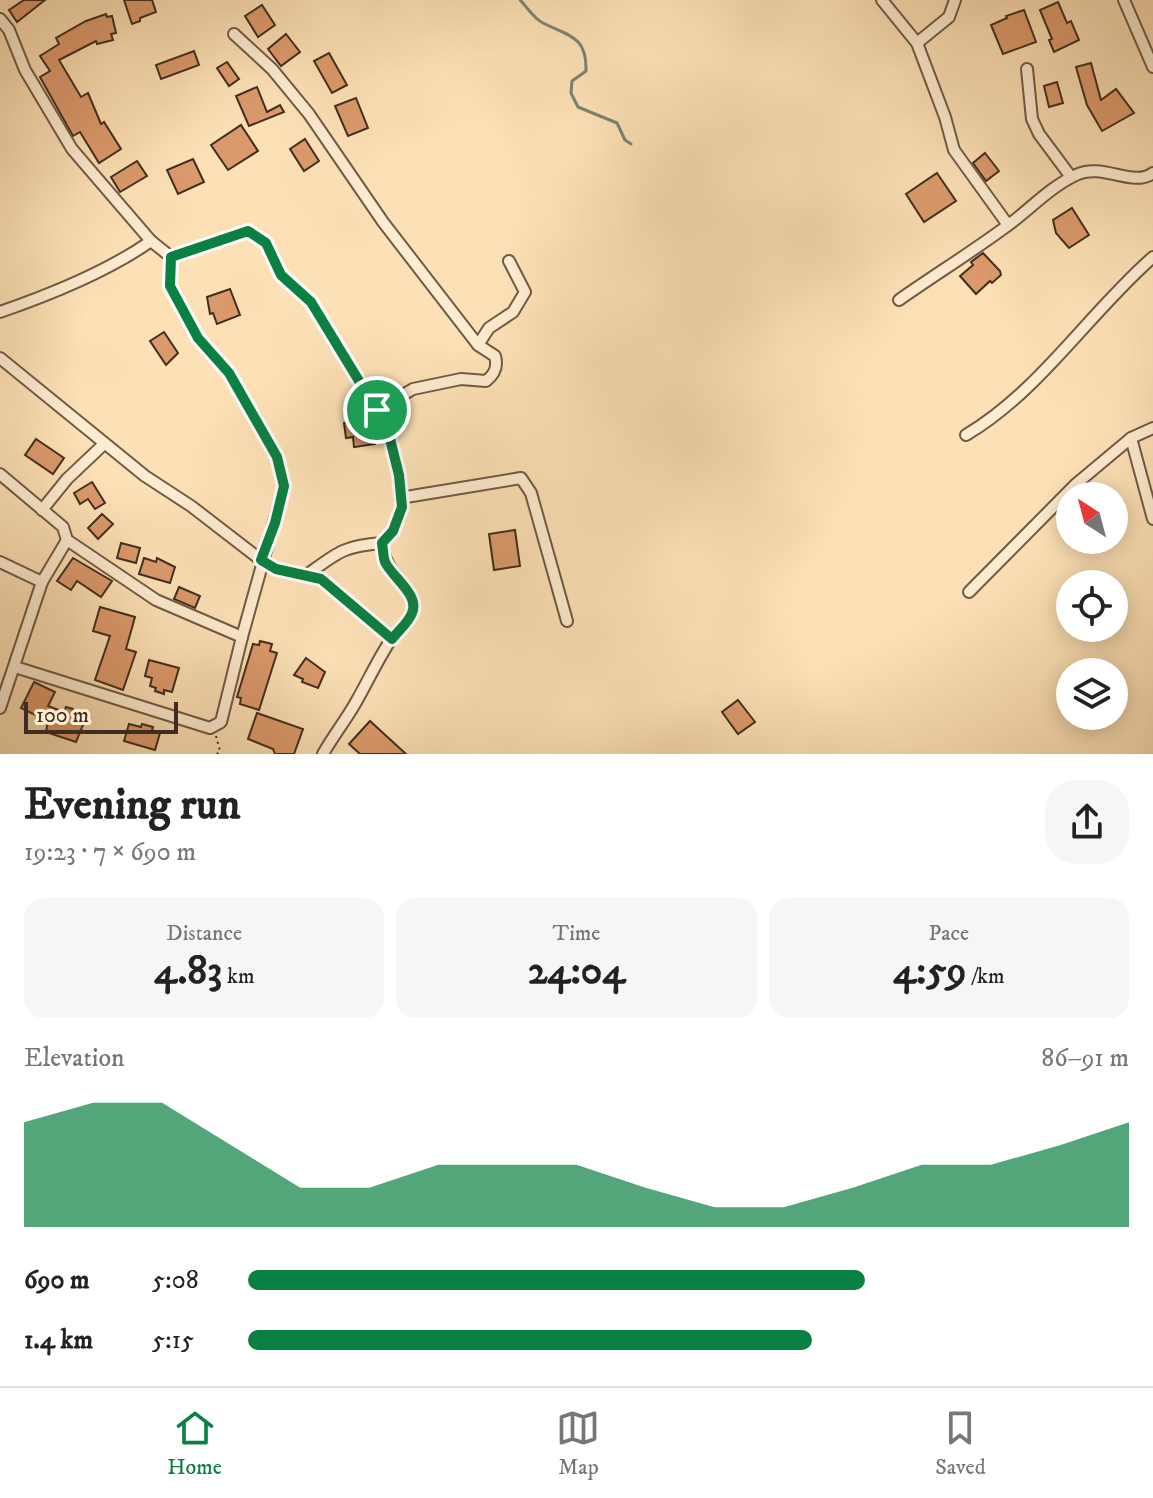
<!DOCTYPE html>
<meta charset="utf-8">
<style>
:root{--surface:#fff;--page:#f6f6f6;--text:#222;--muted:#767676;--line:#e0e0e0;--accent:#0b8043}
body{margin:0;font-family:"IM FELL DW Pica",serif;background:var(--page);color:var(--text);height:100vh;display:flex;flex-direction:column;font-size:30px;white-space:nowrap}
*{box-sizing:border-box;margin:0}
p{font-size:26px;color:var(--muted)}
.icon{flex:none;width:44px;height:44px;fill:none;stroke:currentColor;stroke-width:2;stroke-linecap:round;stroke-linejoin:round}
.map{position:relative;height:754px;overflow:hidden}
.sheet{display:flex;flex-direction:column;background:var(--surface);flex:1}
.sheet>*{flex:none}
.needle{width:52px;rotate:324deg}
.controls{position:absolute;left:1056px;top:482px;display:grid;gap:16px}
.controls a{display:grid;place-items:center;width:72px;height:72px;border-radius:50%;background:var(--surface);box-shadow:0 4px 20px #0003;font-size:40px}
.scale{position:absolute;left:24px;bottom:20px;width:154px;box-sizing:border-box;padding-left:8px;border:4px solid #412d1f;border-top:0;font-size:22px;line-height:28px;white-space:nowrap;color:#412d1f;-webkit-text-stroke:6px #feecd0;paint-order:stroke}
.pin{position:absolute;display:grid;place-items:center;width:68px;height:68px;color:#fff;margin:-34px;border:4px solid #fff;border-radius:50%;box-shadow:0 2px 8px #0007}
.round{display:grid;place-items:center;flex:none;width:84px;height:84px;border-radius:32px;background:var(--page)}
.summary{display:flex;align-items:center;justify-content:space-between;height:136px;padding:0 24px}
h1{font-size:44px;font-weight:700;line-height:60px}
.stats{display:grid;grid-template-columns:repeat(3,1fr);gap:12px;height:136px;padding:8px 24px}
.stats div{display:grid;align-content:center;border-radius:20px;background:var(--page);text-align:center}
.stats b{font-size:40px;font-weight:700}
.stats small{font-size:22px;font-weight:400}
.stats p{font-size:22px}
.chart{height:224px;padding:16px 24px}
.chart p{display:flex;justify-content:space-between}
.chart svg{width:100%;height:144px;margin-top:8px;fill:var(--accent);opacity:.7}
ul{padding:0 24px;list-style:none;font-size:26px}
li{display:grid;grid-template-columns:128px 96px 1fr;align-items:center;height:60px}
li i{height:20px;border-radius:10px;background:var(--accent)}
.dock{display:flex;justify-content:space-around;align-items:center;height:112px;border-top:2px solid var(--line);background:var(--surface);font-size:22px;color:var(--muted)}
.dock a{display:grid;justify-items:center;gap:4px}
.dock .selected{color:var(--accent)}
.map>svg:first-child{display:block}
</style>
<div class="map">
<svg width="1153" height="754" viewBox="0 0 1153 754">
<rect width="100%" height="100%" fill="#fde1b6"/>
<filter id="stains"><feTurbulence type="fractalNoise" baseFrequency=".0025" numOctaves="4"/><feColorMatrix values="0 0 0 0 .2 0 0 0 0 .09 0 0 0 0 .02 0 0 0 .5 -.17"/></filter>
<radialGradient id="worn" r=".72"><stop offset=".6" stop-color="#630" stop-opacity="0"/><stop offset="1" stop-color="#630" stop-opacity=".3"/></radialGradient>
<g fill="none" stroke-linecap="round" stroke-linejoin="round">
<path stroke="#7a8472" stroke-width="3" d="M520,0C527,7 534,19 543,23C569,36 587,36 586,71L572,81L571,93L578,107L617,123L625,140L631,144"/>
</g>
<g fill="#dc9a6c" stroke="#412d1f" stroke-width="2">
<path d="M24,0H45L17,22L9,10Z"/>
<path d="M124,0H152L156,12L140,18V21L132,24Z"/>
<path d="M1058,2L1067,23L1071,21L1079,40L1054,52L1049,40L1052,39L1040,10Z"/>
<path d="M262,5L275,25L258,37L245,16Z"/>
<path d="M1024,10L1036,42L1003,54L991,25L1007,18L1006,16Z"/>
<path d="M106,14L107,17L112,16L116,33L111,34L113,40L97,44L96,41L59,60L81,97L88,93L101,124L104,122L121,149L99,163L80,132L73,136L40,77L50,71L40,56L59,44L56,38L86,21Z"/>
<path d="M286,34L300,52L281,66L268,49Z"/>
<path d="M194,51L199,65L161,79L156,65Z"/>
<path d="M329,53L347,85L332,93L314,61Z"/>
<path d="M227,62L239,79L229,86L217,68Z"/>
<path d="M1091,63L1101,100L1116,89L1134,113L1102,131L1087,105L1076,67Z"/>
<path d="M1057,82L1063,103L1049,107L1044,86Z"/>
<path d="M257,87L267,112L280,105L284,112L249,126L236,96Z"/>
<path d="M356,98L368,128L348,136L335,106Z"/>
<path d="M241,125L258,151L228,170L211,145Z"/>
<path d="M305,139L319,161L304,171L290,149Z"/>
<path d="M985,153L999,171L986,181L973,163Z"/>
<path d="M193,159L204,182L178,194L167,170Z"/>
<path d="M137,161L147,176L120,192L111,177Z"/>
<path d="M937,173L956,201L924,222L906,194Z"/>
<path d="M1072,208L1089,235L1069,248L1056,233L1053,220Z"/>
<path d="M983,253L1000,271L1001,275L992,283L990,281L976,294L960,276L973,265L971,262Z"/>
<path d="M230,289L240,315L217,324L213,313L210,314L207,297Z"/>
<path d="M164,332L178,353L166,365L150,341Z"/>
<path d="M367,409L372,418L375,444L354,447L353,437L346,438L344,423L351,422L350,412Z"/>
<path d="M36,439L64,458L53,474L25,455Z"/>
<path d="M92,482L105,503L95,509L88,499L80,504L74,493Z"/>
<path d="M102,514L113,524L98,539L88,528Z"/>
<path d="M515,530L520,566L494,570L489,534Z"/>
<path d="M121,543L140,548L136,563L117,558Z"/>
<path d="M73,558L112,581L101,597L77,581L71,590L57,581Z"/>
<path d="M144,558L156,562L157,558L175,567L170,583L139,574Z"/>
<path d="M179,587L200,596L195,608L174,599Z"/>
<path d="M100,607L135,617L126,649L136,652L123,690L95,680L110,636L93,631Z"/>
<path d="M260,641L272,644L270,651L277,653L259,710L240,704L241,698L237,697L253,644L259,645Z"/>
<path d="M306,658L325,672L318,688L302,682L303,679L294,675Z"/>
<path d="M149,660L179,668L172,692L164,690V694L155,691L156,688L150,686L152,678L145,676Z"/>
<path d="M34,682L55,692L48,706L64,712L66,707L73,709L72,713L81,719L83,725L76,742L46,732L48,721L21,708Z"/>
<path d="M738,700L755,722L738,734L722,712Z"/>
<path d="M257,713L303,729L294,754H275L273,749L248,739Z"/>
<path d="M370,721L406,754H360L349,744Z"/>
<path d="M129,724L141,727L142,724L153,727L152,730L160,733L155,750L124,741Z"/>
</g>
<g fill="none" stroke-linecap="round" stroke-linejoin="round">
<defs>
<g id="street">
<path d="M882,0L917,43L945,117L954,150L1008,225"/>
<path d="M1124,0L1153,67"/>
<path d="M0,19L9,30L25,70L72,149L151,241L171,257"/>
<path d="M234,34L272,69L309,114L383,222L478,345"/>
<path d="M917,43L949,17L955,0"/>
<path d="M1027,69L1032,119L1039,134L1071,177"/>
<path d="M171,257L248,231L266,243L281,275L311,302L387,427L399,475L402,507L393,531L382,543C385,574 406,579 413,602C417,616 400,627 392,638C379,657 368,681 356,702C346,720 333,736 323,754"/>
<path d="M899,300C936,274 975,250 1011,223C1032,207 1052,186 1076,175C1103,162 1132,188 1153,173"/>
<path d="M0,312C52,294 107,272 151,241"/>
<path d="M0,358L145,476L191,506L261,560L276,569L321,579L392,639"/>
<path d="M377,410L413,389L461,379L486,381C495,374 498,367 495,356L478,345L489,328L513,312L525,292L509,261"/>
<path d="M1153,428L1131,438L1153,519"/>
<path d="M966,435C1040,391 1088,314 1153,257"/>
<path d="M0,474L63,527L67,540L156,600L242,637L284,486L277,457L229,373L198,338L170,286L171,257"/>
<path d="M400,498L521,478L531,493L567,621"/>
<path d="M42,510L67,479L104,444"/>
<path d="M0,562L42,582"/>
<path d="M308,574C338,552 344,546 382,543"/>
<path d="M969,592L1076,484L1131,438"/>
<path d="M15,667L210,728L221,722L242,637"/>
<path d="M0,708L42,582L67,540"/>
</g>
</defs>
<use href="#street" stroke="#705a45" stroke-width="14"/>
<path stroke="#412d1f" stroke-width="2" stroke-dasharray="2 4" stroke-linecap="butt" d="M216,736L220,751L217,754"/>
<use href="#street" stroke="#feecd0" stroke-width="10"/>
</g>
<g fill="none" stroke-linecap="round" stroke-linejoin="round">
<defs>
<path id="route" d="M248,231L266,243L281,275L311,302L387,427L399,475L402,507L393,531L382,543C383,549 383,556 385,562C392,577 420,595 412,613C409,622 398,631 392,639L321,579L276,569L261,560L275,523L284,486L277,457L229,373L198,338L170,286L171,257Z"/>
</defs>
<use href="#route" stroke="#fff" stroke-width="16"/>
<use href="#route" stroke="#0b8043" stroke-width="10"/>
</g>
<rect width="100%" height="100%" filter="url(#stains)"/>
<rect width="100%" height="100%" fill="url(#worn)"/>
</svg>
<div class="controls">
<a><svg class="needle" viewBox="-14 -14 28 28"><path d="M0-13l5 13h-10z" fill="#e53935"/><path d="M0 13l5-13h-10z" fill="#767676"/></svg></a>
<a><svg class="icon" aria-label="locate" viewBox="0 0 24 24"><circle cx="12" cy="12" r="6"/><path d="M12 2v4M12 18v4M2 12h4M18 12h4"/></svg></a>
<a><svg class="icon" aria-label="layers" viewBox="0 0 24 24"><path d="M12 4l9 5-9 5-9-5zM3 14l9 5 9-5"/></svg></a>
</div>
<div class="scale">100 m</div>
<div class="pin" style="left:377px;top:410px;background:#1e9e55"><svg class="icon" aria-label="arrive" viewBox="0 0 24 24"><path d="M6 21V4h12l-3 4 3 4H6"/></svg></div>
</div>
<section class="sheet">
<div class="summary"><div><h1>Evening run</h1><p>19:23 · 7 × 690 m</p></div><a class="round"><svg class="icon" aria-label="share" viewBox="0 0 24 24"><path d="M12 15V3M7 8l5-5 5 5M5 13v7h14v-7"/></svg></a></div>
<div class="stats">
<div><p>Distance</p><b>4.83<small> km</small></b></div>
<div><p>Time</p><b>24:04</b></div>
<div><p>Pace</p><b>4:59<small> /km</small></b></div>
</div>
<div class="chart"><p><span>Elevation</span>86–91 m</p>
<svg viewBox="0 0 160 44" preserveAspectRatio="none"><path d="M0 44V12L10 6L20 6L30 19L40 32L50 32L60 25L70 25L80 25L90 32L100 38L110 38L120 32L130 25L140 25L150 19L160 12V44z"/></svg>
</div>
<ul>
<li><b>690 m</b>5:08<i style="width:70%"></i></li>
<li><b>1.4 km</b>5:15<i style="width:64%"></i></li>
</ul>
</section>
<nav class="dock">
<a class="selected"><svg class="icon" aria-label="home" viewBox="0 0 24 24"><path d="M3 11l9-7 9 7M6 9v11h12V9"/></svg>Home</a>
<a><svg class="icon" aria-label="map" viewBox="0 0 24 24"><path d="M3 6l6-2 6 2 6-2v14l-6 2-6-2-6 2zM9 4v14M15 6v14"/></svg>Map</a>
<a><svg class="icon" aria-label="saved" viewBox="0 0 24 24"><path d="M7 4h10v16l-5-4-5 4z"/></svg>Saved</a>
</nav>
